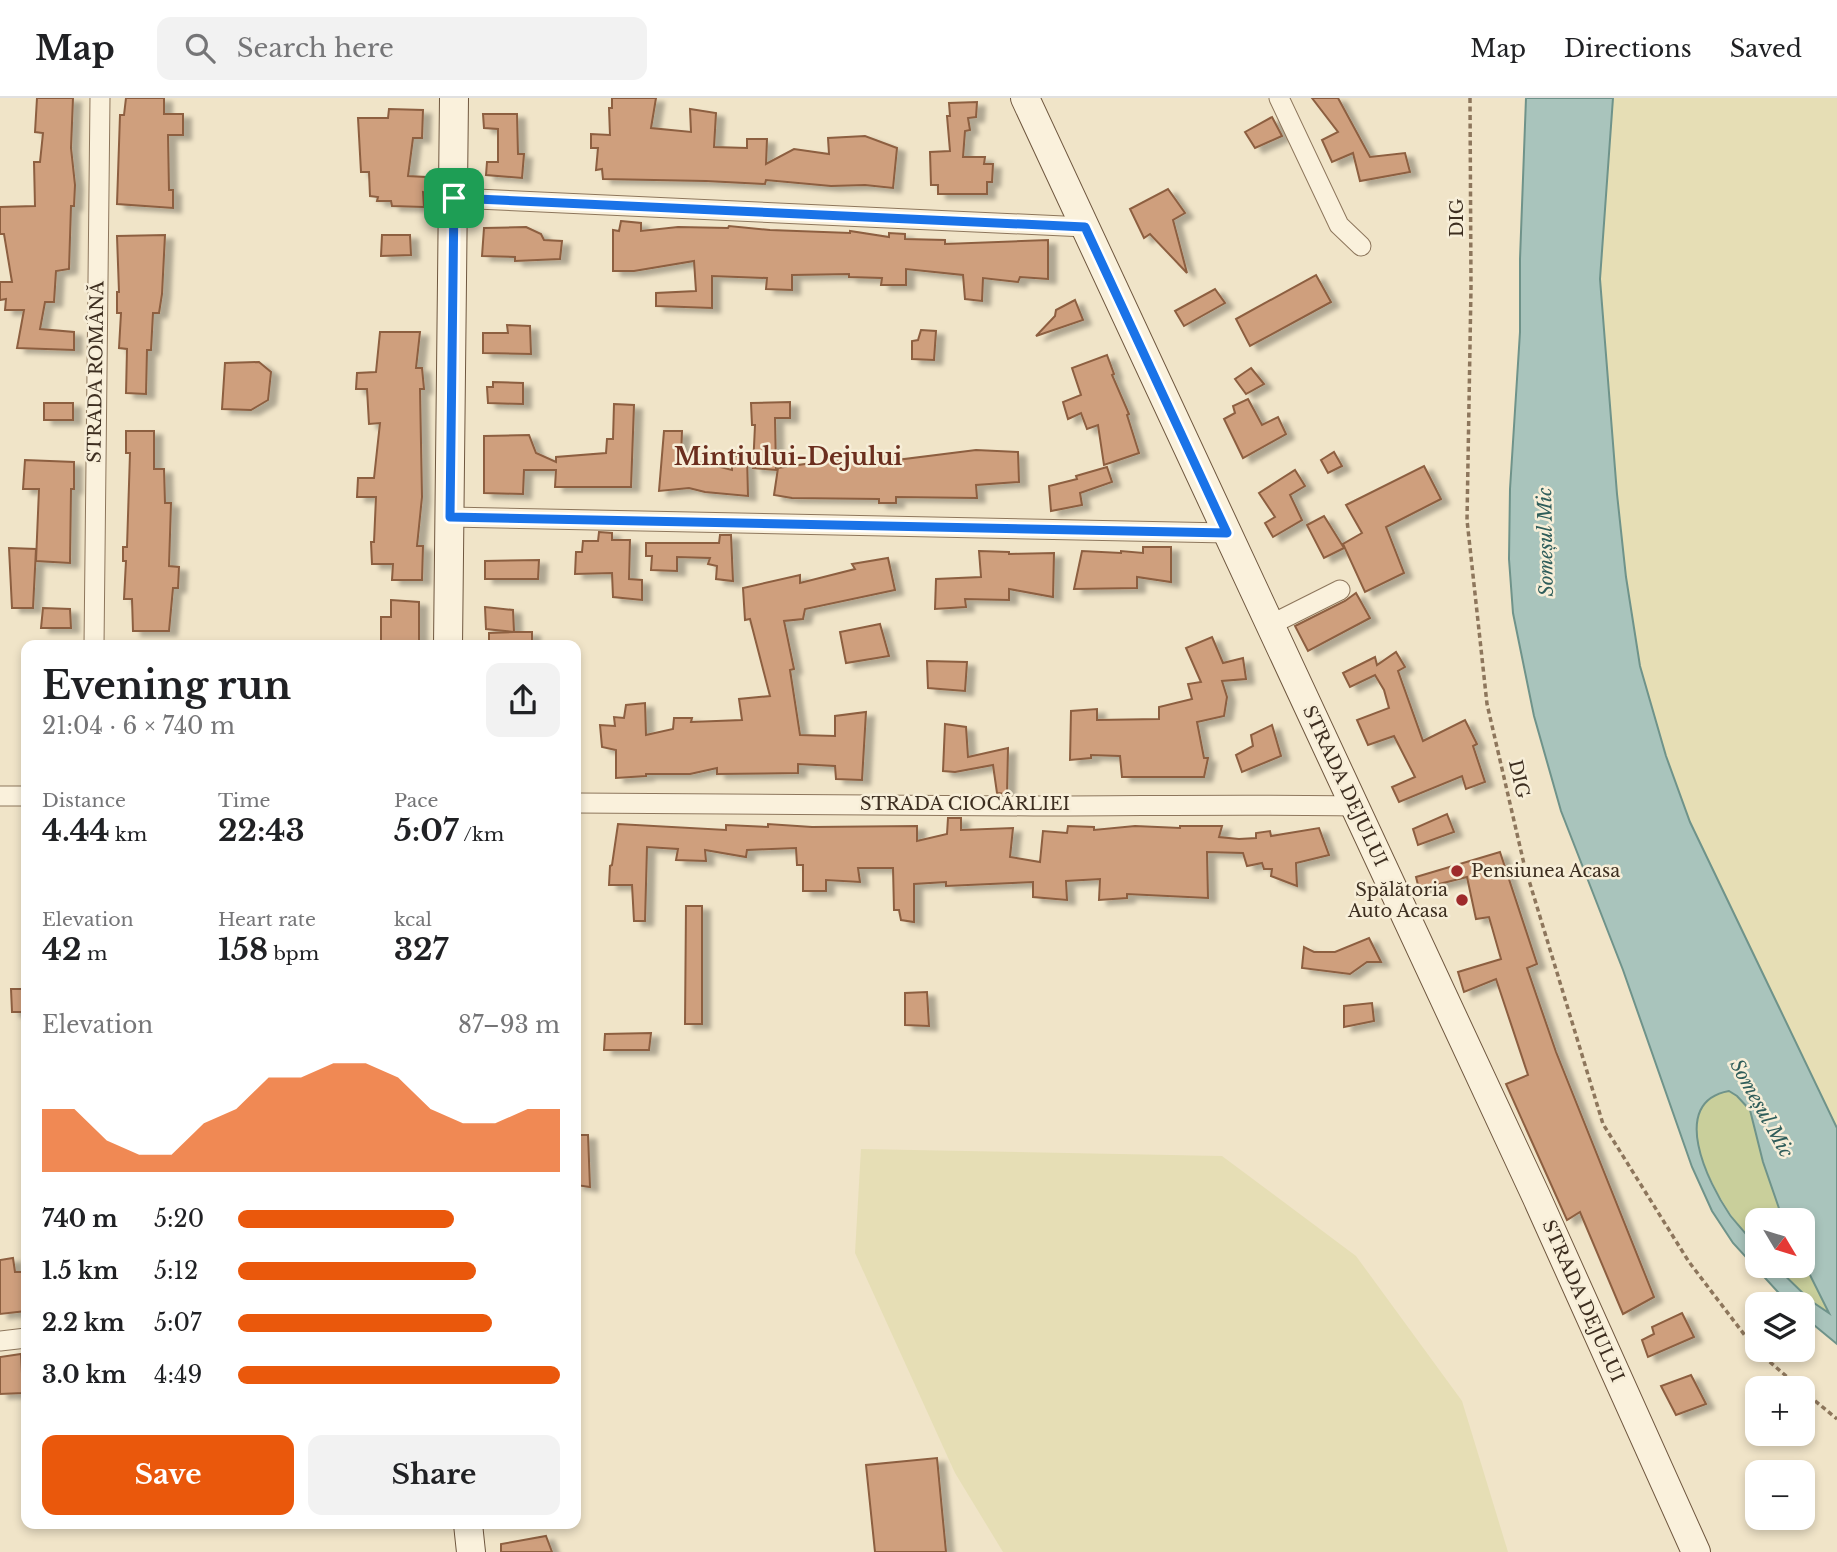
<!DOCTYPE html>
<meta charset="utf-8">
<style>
:root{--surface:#fff;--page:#f2f2f2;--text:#202124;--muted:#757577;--line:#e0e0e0;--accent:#ea580c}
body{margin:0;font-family:"Libre Baskerville",serif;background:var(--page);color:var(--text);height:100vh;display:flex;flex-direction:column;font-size:26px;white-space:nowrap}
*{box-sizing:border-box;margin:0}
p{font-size:23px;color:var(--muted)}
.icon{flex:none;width:38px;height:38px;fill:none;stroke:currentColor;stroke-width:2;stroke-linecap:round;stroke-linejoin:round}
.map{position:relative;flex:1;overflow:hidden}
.panel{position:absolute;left:21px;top:542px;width:560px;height:889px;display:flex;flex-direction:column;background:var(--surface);border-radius:14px;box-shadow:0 4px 10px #0003}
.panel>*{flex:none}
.needle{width:46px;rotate:128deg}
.tools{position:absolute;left:1745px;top:1110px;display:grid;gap:14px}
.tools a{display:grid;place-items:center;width:70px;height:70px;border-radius:14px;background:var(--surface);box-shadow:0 4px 10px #0003;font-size:35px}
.pin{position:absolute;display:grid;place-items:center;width:60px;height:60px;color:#fff;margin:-30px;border-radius:14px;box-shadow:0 4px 10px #0006}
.round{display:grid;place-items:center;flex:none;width:74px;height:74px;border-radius:14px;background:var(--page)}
.head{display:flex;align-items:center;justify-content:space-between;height:119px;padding:0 21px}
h1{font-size:38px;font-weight:800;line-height:52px}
.metrics{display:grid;grid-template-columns:repeat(3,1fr);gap:10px;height:119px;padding:7px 21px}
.metrics div{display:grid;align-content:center}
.metrics b{font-size:30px;font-weight:800}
.metrics small{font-size:19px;font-weight:400}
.metrics p{font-size:19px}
.chart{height:196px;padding:14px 21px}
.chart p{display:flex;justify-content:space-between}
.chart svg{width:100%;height:126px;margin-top:7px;fill:var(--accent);opacity:.7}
.button{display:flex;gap:14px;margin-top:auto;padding:14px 21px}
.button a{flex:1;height:80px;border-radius:14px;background:var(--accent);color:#fff;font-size:28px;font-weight:800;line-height:80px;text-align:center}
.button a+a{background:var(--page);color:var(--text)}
ul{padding:0 21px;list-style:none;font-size:23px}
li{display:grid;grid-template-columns:112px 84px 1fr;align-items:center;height:52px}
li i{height:18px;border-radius:9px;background:var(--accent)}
header{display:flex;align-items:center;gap:42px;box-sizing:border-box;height:98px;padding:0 35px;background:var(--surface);border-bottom:2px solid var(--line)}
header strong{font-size:33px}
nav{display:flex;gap:38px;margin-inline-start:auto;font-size:24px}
.search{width:490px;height:63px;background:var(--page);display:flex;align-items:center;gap:18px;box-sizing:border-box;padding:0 24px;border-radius:14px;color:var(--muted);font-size:26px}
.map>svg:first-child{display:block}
</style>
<header>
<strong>Map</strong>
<div class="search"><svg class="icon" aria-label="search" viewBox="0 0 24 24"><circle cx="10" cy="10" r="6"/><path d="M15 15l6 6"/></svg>Search here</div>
<nav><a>Map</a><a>Directions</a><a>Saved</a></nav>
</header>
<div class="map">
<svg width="1837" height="1454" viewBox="0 0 1837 1454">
<defs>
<filter id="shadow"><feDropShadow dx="8" dy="4.5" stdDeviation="2" flood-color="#0004"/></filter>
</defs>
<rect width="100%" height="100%" fill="#f0e4c8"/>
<g fill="#e6deb5">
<path d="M1613,0H1837V1030L1690,724L1666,658L1640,568L1626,479L1617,396L1600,181Z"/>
<path d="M861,1051L1222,1058L1356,1158L1462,1303L1508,1454H1003L955,1375L855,1155Z"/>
</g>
<g fill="#c9cf9b">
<path d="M1728,993L1737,998L1750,1012L1763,1064L1783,1122H1757V1150C1729,1121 1654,1008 1728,993Z"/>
<path d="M1803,1163L1831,1216L1811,1203L1774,1167H1802Z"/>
</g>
<path fill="#a9c4bc" stroke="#6f938a" stroke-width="2" fill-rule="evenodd" d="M1526,0H1613L1600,181L1617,396L1626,479L1640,568L1666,658L1690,724L1837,1030V1246L1803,1218L1802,1206H1789L1733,1145L1712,1113L1692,1069L1623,872L1561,713L1534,618L1513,515L1509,461L1510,391L1520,234V161ZM1729,993L1737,998L1750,1012L1763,1064L1783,1122H1802L1803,1163L1829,1215L1811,1203L1774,1167H1757C1757,1163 1758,1155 1757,1151C1755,1145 1735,1124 1730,1117C1708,1085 1668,1004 1729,993Z"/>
<g fill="#cf9f7d" stroke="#8d5f41" stroke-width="2" filter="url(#shadow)">
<path d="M37,0H73L71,50L75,87L74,108H71L69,171L56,173L54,204H45L40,231L74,234V252L17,250L24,212H5L6,201L0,202V184H12L4,136H0V109L35,108L34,64H40L43,35L35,34Z"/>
<path d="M126,0H164V16H183V37H168L169,92H173V110L117,106L120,17H124Z"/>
<path d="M612,0H656L651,30L691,34L690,11L716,15L714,49L747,50V41H767L766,66L794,51L829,56L828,40L865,38L897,50L893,90L865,87L831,88L766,82L765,86L706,83L603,81L602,71L596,72L598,50H591V36L610,37L609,10H612Z"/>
<path d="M1312,0H1338L1370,59L1405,55L1410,74L1360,83L1353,55L1332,64L1322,42L1338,34Z"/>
<path d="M977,4L976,19L968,20L970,32L965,33L963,59H985L984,66H993L992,84H987V96H938V87H931L930,54L950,53L947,18H950L949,5Z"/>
<path d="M389,11L423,12L422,40H413L408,78L426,79L427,95L423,94L424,109L392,108L391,103H377L378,99L370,98L369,74H361L358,20H388Z"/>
<path d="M483,16H517L518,56H524L522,80L486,77L487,64H498V31L484,30Z"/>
<path d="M1272,19L1282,38L1255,50L1245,34Z"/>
<path d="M1168,91L1185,115L1173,122L1187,175L1150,136L1144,140L1130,111Z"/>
<path d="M621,123L641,125V133L678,129L728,130L729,128L770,132L850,135V133L889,139V135L905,136V141L945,142V146L1048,142V181L1020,179L1018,184L983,180L982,203L965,201L963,177L906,171V187H881L882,180L849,179V176L792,177V192L766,191L767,180L712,178V210L656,208V195L696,193L694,163L634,173H613V132L619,133Z"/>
<path d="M526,129L541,136L544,142L562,143L560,161L515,163V159L482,158L484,130Z"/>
<path d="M165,137L162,196L159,215H153L151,252H147L146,296L126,295L127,251L119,250L121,215H117V194H119L117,138Z"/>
<path d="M382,137H410L411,157L381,158Z"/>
<path d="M1316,177L1331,204L1250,248L1236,221Z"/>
<path d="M1215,191L1225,205L1184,228L1175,213Z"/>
<path d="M1075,202L1083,222L1036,238L1055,218L1056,212Z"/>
<path d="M507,227L530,228L531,256L483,255V235H508Z"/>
<path d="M921,232L936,233L934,262L912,261V243L918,242Z"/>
<path d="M380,234H420L416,270H422L424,291H420L422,399L417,448H423L422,482H392L393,466H372L371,444H374L376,399H357L358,380H374L380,325L369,326L367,291H356L357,275L376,274Z"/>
<path d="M1107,257L1114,276L1112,277L1129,316L1127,317L1139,355L1104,367L1098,327L1087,331L1081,315L1068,321L1063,304L1081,297L1072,270Z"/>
<path d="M259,264L271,274L268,302L251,312L222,311L225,265Z"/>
<path d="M1251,270L1264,286L1246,296L1235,281Z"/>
<path d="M493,284L523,285V306L488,305L487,289H493Z"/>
<path d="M1248,301L1262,327L1278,319L1286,336L1243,360L1224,321L1235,315L1233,308Z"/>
<path d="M790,304V320H775L776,372L753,370L755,327H752L751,305Z"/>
<rect x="44" y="305" width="29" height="17"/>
<path d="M614,306L634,307L631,389H555L556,372H524L523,396L484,395V338L529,337L536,355L556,364V359L606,355L607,341H613Z"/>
<path d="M126,333H154V371H164L165,405H171L169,468L179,469L178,490H173L169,533H133L132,501H124L126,463H123V449H127L130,355H126Z"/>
<path d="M664,333H682L681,359L732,372V358H747L748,398L705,394L689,390L659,393Z"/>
<path d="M976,352L1018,354L1019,384L976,387L977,400L896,399V405H879V401L792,400L774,397L778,370L839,361L869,363L870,357L896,358V362Z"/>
<path d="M1334,354L1342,368L1328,375L1321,362Z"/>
<path d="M25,362L74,364V391H71L70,465L36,463L39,391H23Z"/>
<path d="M1424,368L1441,401L1386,429L1404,475L1365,494L1343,446L1362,435L1346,407Z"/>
<path d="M1107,369L1112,384L1080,395L1082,407L1051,413L1049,388L1077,381L1076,378Z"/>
<path d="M1295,372L1305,388L1290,397L1302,422L1273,439L1265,425L1275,419L1259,395Z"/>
<path d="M1324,418L1344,450L1324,460L1307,427Z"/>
<path d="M599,434L612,435V442H630L629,481L642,482V502L613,499L612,475L575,476L576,454H582L583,443H598Z"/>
<path d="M720,437H731L733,483L716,481L717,468L708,466L710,460L677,459V473L651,472L652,458H646V445H719Z"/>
<path d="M1143,449H1171V484L1137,479V490L1074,491L1082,453L1121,455V453L1143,455Z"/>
<path d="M9,450L36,451L33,510H12Z"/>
<path d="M979,453L1009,454V456L1054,455L1053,499L1009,491V502L965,501L966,509L935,511L936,481L981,479Z"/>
<path d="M888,460L895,492L805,511L803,521L784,523L794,571L790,572L800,637L835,638V618L866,614L862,682L836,681L835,668L798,666V675L717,676V670L690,676H646V678L616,680V652L602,649L600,627L615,628L614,619L624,620L626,607L645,605L646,637L673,631L674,620H692L691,624L742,622L739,601L770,598L750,521L745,522L743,490L800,477V485L855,471L852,466Z"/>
<path d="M539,462L538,481H485V463Z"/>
<path d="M1356,495L1370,520L1308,553L1295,528L1345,503Z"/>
<path d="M391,502L419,504V548H381V519H391Z"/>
<path d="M485,509L513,512L514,534L486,531Z"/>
<path d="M43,510L70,511L71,530H41Z"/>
<path d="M880,526L889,558L846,565L840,534Z"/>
<path d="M514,534H532V548H489V535Z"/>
<path d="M1212,539L1223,565L1243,560L1246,581L1222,583L1227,599L1224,618L1197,624L1204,660H1208L1204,679H1122L1120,658L1091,657V660L1070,662L1071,613L1097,611V622L1159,621V609L1192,601L1188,586L1201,584L1186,550Z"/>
<path d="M1396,554L1405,569L1398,573L1423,643L1465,622L1477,646L1473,648L1485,684L1466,691L1462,678L1399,704L1392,689L1415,679L1394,638L1368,647L1357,622L1389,610L1384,592L1375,577L1350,589L1343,575L1375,559L1377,567Z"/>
<path d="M927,563L967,564L965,593L928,590Z"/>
<path d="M945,626L966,629L968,659L1008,650L1007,696L997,695L993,667L955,674L943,673Z"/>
<path d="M1272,627L1281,658L1242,674L1236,657L1253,648L1251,637Z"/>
<path d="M1447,716L1454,734L1418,747L1413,731Z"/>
<path d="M948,720H961V732L1013,730L1010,759L1040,764L1043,733L1067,735L1068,728L1094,729V732L1135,728L1180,730V728H1222L1219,739L1239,741L1256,740V735L1270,733L1271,738L1319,730L1329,757L1296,765L1297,788L1271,778L1272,771H1264L1262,765L1247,768L1243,755L1207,754L1208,800L1127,796V800L1099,802L1100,781L1066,783L1067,802L1033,799V784L946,788V784L914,786V824L901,822L899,812H894L893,770H858L860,784L826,782V793H803V767H797L796,750L747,752L746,759L705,752L706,763L676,762L678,751L647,749L645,823H634L632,787H609L610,768L612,767L618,726L726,732V727L768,729V726L812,729L917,728V743L947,736Z"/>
<path d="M1500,754L1537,866L1527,870L1556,954L1654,1199L1623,1216L1580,1114L1567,1122L1506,986L1528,977L1496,881L1464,894L1458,874L1501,861L1489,819L1476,821L1467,779L1419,791L1416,779Z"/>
<path d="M686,808H702V926H685Z"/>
<path d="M1369,840L1381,864H1367L1350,876L1302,870L1304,849L1314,854H1335Z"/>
<path d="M11,891H26V914H12Z"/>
<path d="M927,894L929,928L905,927V895Z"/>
<path d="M1372,905L1374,923L1344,929V908Z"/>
<path d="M651,935L649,952H604L605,936Z"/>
<path d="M576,1037H588L590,1089L576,1087Z"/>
<path d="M13,1160L15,1174H26V1213L0,1216V1162Z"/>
<path d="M1682,1215L1694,1239L1648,1259L1642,1242L1654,1236L1652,1229Z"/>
<path d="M21,1256L23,1295L0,1296V1259Z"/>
<path d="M1691,1277L1706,1306L1676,1317L1661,1288Z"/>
<path d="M937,1360L946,1454H875L866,1367Z"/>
<path d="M546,1438L552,1454H501V1446Z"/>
</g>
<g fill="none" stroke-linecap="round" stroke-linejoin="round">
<defs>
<g id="minor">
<path d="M1279,0L1339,127L1361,148"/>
<path d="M454,100L1085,129"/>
<path d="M450,419L1227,435"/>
<path d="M1270,527L1340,492"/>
<path d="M94,548L100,0"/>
<path d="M0,698H26"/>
<path d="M576,705C729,705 883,707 1037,708C1143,708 1249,706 1355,708"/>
<path d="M0,1243L26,1240"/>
</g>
<g id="secondary">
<path d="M1025,0L1536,1098L1696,1454"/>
<path d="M448,548L454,0"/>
<path d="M468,1426L471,1454"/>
</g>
</defs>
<use href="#minor" stroke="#8d765c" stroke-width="21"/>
<use href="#secondary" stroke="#6f573f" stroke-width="30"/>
<g stroke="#8d765c" stroke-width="3.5" stroke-dasharray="5 3.5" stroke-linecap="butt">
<path d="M1470,0L1471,189L1467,422L1487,606L1524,766L1603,1026L1689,1164L1756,1252L1800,1290"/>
<path d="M1802,1292L1837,1321"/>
</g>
<use href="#minor" stroke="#faf1dc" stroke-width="19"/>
<use href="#secondary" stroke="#faf1dc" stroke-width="28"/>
</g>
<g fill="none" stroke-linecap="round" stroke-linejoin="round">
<defs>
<path id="route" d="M454,100L1085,129L1227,435L450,419Z"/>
</defs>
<use href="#route" stroke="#fff" stroke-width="14"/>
<use href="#route" stroke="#1a73e8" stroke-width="9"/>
</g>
<g fill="#9e2a2b" stroke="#f7eed8" stroke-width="2.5">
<circle cx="1457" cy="773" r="7"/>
<circle cx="1462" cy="802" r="7"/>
</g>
<g text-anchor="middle" stroke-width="5" stroke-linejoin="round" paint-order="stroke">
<g font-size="18" fill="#3d2e20" stroke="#f7eed8">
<text transform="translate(1457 120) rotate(-90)" y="6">DIG</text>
<text transform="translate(96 274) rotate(-89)" y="6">STRADA ROMÂNĂ</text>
<text transform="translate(1519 681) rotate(77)" y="6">DIG</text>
<text transform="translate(1345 688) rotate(65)" y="6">STRADA DEJULUI</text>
<text x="965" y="712">STRADA CIOCÂRLIEI</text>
<text transform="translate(1583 1203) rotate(66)" y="6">STRADA DEJULUI</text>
</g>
<g font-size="18" fill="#3d2e20" stroke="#f7eed8" text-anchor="start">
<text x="1471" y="779">Pensiunea Acasa</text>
<text x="1448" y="798" text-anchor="end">Spălătoria<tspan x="1448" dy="21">Auto Acasa</tspan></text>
</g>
<g font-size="19" font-style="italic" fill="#2f5d5a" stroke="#f7eed8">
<text transform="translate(1545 444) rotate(-91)" y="7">Someșul Mic</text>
<text transform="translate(1762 1010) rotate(61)" y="7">Someșul Mic</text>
</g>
<g font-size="24" font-weight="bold" fill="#6b2e1e" stroke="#f7eed8">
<text x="788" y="367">Mintiului-Dejului</text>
</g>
</g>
</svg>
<div class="tools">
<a><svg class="needle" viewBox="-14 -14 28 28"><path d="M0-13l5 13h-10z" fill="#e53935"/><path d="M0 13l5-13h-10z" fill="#757577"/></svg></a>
<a><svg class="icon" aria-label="layers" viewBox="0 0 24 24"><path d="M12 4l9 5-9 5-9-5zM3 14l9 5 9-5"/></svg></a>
<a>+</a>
<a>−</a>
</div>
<div class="pin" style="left:454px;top:100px;background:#1e9e55"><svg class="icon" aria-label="arrive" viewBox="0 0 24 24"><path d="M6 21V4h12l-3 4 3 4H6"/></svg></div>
<section class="panel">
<div class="head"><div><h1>Evening run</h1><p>21:04 · 6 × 740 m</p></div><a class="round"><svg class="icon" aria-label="share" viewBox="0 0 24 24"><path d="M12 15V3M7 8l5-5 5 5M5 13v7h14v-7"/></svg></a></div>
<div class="metrics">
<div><p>Distance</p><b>4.44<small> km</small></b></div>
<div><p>Time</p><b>22:43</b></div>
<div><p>Pace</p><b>5:07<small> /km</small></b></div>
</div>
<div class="metrics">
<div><p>Elevation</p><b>42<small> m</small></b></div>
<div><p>Heart rate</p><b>158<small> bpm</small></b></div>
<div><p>kcal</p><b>327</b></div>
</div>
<div class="chart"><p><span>Elevation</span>87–93 m</p>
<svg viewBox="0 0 160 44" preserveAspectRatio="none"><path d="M0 44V22L10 22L20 33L30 38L40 38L50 27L60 22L70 11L80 11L90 6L100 6L110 11L120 22L130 27L140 27L150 22L160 22V44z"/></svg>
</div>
<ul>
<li><b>740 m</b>5:20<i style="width:67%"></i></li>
<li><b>1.5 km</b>5:12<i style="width:74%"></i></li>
<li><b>2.2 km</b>5:07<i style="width:79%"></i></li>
<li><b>3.0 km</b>4:49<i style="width:100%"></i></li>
</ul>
<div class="button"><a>Save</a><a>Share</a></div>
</section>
</div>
